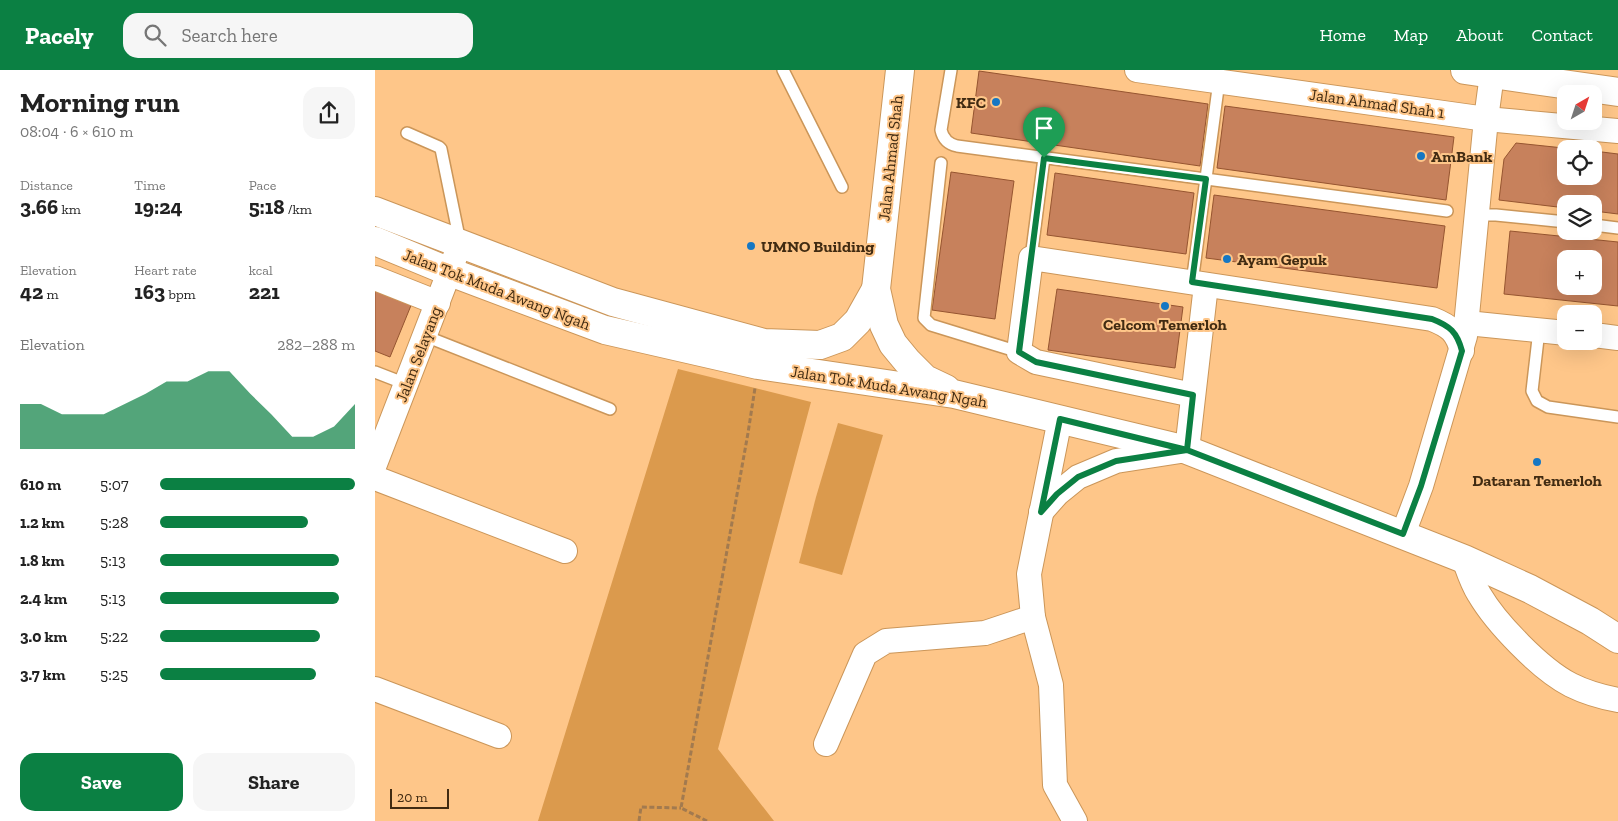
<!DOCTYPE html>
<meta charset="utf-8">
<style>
:root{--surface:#fff;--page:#f6f6f6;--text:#222;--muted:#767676;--accent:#0b8043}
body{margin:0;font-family:"Zilla Slab",serif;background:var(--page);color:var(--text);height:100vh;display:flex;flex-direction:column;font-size:19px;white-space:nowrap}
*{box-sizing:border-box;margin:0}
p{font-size:16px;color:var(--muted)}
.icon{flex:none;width:28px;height:28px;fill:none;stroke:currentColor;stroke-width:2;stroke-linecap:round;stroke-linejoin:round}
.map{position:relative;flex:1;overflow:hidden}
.side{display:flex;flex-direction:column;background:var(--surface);width:375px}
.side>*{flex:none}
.needle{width:32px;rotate:39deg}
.tools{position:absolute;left:1182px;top:15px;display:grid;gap:10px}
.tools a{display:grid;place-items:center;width:45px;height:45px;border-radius:10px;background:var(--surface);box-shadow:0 5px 20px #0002;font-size:25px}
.scale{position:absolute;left:15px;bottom:12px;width:59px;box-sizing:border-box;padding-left:5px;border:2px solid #412b12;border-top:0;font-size:14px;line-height:18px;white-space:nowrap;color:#412b12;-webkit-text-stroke:4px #fec689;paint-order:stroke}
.pin{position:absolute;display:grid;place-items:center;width:42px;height:42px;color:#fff;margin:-51px -21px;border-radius:50% 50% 50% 0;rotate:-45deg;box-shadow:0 0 5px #0007}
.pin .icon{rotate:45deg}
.round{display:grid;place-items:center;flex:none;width:52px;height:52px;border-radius:15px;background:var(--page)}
.head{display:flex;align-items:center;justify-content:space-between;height:85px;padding:0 20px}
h1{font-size:28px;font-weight:700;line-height:38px}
.stats{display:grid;grid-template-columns:repeat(3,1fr);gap:8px;height:85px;padding:5px 20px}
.stats div{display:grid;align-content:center}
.stats b{font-size:21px;font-weight:700}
.stats small{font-size:14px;font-weight:400}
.stats p{font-size:14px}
.chart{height:140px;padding:10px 20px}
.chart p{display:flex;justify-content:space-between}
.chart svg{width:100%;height:90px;margin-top:5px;fill:var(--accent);opacity:.7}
.primary-button{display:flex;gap:10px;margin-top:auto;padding:10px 20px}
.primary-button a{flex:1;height:58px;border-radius:15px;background:var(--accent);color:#fff;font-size:20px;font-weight:700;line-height:58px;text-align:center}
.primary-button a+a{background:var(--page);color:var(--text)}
ul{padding:0 20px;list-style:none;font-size:16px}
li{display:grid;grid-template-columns:80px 60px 1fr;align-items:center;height:38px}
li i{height:12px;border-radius:6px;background:var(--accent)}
header{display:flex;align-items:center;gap:30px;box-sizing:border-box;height:70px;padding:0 25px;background:var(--accent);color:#fff}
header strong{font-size:24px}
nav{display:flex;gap:28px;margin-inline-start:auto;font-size:18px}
.search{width:350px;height:45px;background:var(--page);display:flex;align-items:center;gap:12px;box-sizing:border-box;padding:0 18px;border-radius:15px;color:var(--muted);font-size:19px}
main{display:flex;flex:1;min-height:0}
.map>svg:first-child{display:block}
</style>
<header>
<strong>Pacely</strong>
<div class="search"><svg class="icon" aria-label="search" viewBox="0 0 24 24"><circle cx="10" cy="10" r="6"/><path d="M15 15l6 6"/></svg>Search here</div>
<nav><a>Home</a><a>Map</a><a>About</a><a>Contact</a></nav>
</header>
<main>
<section class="side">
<div class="head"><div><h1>Morning run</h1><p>08:04 · 6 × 610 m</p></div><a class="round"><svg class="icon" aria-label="share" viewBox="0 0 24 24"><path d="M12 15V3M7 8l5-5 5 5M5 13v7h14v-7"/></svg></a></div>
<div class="stats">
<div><p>Distance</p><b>3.66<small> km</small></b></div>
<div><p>Time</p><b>19:24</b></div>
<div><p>Pace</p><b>5:18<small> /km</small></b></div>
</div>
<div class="stats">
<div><p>Elevation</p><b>42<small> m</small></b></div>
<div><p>Heart rate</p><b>163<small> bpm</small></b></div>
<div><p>kcal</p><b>221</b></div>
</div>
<div class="chart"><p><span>Elevation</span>282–288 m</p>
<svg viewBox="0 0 160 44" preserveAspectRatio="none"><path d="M0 44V22L10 22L20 27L30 27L40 27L50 22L60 17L70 11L80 11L90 6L100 6L110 17L120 27L130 38L140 38L150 33L160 22V44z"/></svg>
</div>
<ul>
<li><b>610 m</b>5:07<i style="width:100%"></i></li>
<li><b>1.2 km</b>5:28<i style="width:76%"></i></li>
<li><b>1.8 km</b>5:13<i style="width:92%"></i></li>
<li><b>2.4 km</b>5:13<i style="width:92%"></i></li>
<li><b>3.0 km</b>5:22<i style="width:82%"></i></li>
<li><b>3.7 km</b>5:25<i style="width:80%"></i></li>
</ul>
<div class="primary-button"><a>Save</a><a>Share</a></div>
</section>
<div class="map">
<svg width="1243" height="751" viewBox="0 0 1243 751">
<rect width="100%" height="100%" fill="#fec689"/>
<g fill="#db9a4d">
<path d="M303,299L436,332L343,679L399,751H163Z"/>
<path d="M463,353L508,365L467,505L424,493L441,427Z"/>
</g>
<g fill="#c7815c" stroke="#965530" fill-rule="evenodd">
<path d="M604,1L833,34L825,96L596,63Z"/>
<path d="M850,36L1079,67L1071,130L842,98Z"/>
<path d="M1141,73L1198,79H1191V106H1219V81L1243,84V144L1219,141V134H1191V138L1124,130L1129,89Z"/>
<path d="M576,102L639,111L620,249L557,240Z"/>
<path d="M680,103L819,123L811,184L672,165Z"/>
<path d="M839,125L1070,156L1062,218L831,188Z"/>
<path d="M1135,161L1243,172V236L1129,224ZM1191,189H1219V216H1191Z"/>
<path d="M0,218L37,233L15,287L0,281Z"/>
<path d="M682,219L808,237L800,298L673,280Z"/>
</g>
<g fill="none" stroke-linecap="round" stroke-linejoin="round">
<defs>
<g id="service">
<path d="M408,0L467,117"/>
<path d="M576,0L566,60C568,69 573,74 582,76L1072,141"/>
<path d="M32,63L64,77L66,79L85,172"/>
<path d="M566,93L549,248L556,255L644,282"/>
<path d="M1102,145H1121L1191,152"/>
<path d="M1219,155L1243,158"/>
<path d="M656,188L669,88"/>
<path d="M817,213L844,11"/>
<path d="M1164,260L1157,321L1162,331L1173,337L1243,347"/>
<path d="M50,266L235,339"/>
<path d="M0,302L31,314"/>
</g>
<g id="minor">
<path d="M762,0L1111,49L1243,61"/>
<path d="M0,208L63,233"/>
<path d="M1092,253L1191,263"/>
<path d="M1219,265L1243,268"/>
<path d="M818,325L661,292L644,282L656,188L1057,249C1075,256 1082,262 1087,281"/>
<path d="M685,349L654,504L658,547L676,615L680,715L700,751"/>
<path d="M0,394L85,174"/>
<path d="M0,408L190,481"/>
<path d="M666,442L682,424L703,407L741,391L812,380L831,215"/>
<path d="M1028,464L1046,416L1090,266L1111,49L1117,4"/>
<path d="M1089,489C1093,500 1097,513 1104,524C1121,553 1165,599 1196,615C1210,622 1227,627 1243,630"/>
<path d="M0,619L124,666"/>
<path d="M451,674L490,584L511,571L610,563L658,547"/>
</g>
<g id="secondary">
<path d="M525,0L501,219L509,255L518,274L532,291L550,309L571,319"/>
<path d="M1090,0L1243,22"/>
<path d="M0,141L238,232L389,273L445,275L467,267L483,251L501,219"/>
<path d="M0,171L75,202L230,260L383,295L579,324L812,380L1089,489L1155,519L1215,551L1243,569"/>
</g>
</defs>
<use href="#service" stroke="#cb9659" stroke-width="14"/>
<use href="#minor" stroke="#cb9659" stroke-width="26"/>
<use href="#secondary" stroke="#cb9659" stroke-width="30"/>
<g stroke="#a27a4f" stroke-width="3" stroke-dasharray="5 2.5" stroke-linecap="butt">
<path d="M264,751L266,737L306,738"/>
<path d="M332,751L306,738L373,363L380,318"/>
</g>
<use href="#service" stroke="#fff" stroke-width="11"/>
<use href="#minor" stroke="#fff" stroke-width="24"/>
<use href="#secondary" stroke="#fff" stroke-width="28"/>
</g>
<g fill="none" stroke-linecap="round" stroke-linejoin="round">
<defs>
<path id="route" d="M669,88L644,282L661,292L818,325L812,380L741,391L703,407L682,424L666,442L685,349L812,380L1028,464L1046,416L1087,281C1082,262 1075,256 1057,249L817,212L831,109L669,88"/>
</defs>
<use href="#route" stroke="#fff" stroke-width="10"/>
<use href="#route" stroke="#0b8043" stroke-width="6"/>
</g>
<g fill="#1677c3" stroke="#fec689" stroke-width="2">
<circle cx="621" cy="32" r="5"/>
<circle cx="1046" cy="86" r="5"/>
<circle cx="376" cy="176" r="5"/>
<circle cx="852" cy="189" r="5"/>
<circle cx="790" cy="236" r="5"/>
<circle cx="1162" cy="392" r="5"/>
</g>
<g text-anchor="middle" stroke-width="4" stroke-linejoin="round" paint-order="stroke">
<g font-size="16" font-weight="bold" fill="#412b12" stroke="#fec689" text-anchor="start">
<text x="611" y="38" text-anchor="end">KFC</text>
<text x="1056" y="92">AmBank</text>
<text x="386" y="182">UMNO Building</text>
<text x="862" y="195">Ayam Gepuk</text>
<text x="790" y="260" text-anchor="middle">Celcom Temerloh</text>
<text x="1162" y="416" text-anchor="middle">Dataran Temerloh</text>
</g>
<g font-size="16" fill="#412b12" stroke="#fec689">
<text transform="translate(1002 33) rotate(8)" y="6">Jalan Ahmad Shah 1</text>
<text transform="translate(515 88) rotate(-84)" y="6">Jalan Ahmad Shah</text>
<text transform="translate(122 219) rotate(21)" y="6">Jalan Tok Muda Awang Ngah</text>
<text transform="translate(43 284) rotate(-69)" y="6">Jalan Selayang</text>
<text transform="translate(514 316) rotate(9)" y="6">Jalan Tok Muda Awang Ngah</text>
</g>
</g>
</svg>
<div class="tools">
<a><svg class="needle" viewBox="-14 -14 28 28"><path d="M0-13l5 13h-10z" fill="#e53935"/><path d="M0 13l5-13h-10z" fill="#767676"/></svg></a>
<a><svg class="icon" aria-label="locate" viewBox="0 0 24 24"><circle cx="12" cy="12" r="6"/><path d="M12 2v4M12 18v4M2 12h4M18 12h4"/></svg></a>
<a><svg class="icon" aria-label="layers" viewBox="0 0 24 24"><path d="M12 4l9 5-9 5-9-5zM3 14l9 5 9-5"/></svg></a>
<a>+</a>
<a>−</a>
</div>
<div class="scale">20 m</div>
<div class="pin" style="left:669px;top:88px;background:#1e9e55"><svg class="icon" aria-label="arrive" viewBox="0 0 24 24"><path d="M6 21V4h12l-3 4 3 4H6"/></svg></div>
</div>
</main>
